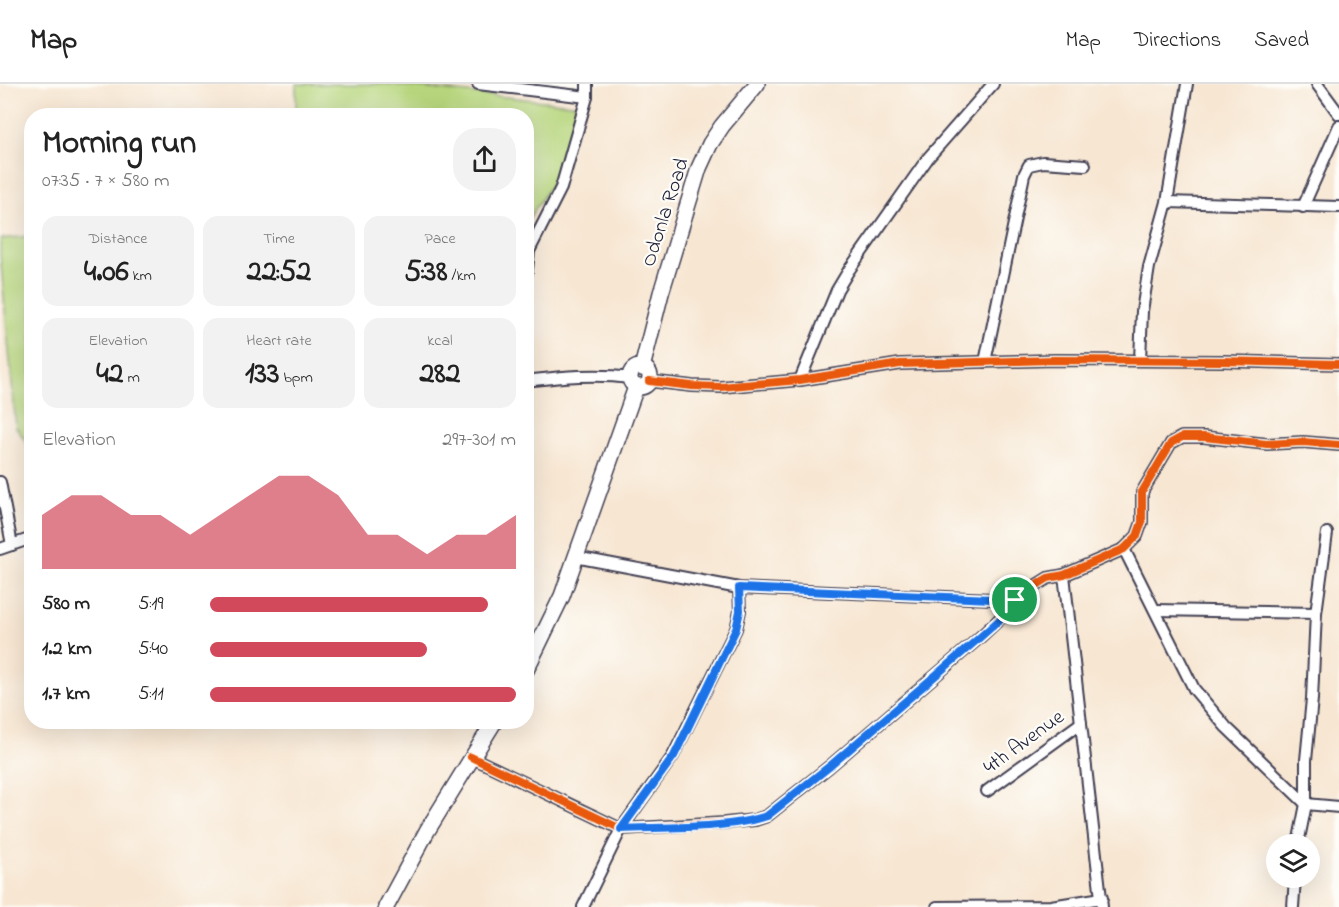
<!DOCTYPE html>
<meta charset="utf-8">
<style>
:root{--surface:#fff;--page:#f2f2f2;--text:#222;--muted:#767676;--line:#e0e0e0;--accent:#d1495b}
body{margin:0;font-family:"Indie Flower",sans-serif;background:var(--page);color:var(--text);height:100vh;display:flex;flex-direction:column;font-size:22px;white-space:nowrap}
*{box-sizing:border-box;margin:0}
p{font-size:20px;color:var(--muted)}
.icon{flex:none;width:33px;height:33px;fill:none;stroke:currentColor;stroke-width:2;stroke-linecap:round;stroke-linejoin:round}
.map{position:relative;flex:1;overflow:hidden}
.panel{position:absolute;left:24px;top:24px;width:510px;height:621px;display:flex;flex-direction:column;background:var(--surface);border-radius:24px;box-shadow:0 6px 24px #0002}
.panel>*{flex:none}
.fabs{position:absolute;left:1266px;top:750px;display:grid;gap:12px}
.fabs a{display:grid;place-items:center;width:54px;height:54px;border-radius:50%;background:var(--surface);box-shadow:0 6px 24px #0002;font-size:30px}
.pin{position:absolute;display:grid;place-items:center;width:51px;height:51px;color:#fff;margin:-26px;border:3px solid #fff;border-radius:50%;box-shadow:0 2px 6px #0007}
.round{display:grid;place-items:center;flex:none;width:63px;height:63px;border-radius:24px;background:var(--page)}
.overview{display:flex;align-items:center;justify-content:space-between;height:102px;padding:0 18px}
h1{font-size:33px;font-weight:800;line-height:45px}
.metrics{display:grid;grid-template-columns:repeat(3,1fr);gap:9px;height:102px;padding:6px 18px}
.metrics div{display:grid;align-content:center;border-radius:15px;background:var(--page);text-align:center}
.metrics b{font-size:30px;font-weight:800}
.metrics small{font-size:16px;font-weight:400}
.metrics p{font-size:16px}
.chart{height:168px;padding:12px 18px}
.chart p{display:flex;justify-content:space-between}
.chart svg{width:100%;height:108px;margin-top:6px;fill:var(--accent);opacity:.7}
ul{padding:0 18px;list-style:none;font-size:20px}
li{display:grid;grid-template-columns:96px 72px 1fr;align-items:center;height:45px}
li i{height:15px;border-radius:8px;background:var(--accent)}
header{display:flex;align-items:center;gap:36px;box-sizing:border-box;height:84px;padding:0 30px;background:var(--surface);border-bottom:2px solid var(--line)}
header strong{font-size:28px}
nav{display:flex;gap:33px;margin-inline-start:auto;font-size:21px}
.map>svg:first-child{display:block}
</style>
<header>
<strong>Map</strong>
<nav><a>Map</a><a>Directions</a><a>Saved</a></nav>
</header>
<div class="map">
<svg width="1339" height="823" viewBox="0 0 1339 823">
<rect width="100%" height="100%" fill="#fdfcf7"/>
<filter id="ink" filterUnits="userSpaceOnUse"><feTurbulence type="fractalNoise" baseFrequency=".0167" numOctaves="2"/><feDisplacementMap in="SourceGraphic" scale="12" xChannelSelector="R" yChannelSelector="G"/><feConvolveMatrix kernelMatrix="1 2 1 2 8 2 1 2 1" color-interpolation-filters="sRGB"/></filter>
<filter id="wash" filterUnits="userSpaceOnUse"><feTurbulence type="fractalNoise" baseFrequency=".008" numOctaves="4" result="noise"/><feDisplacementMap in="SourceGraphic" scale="24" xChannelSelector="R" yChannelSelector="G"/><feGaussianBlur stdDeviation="1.35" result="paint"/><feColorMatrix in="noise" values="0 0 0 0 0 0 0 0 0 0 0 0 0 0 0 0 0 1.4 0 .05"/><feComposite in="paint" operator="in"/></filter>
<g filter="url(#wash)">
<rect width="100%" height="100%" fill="#f7e6d2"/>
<g fill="#b6d57c" stroke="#6c7c5c" stroke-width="1.5">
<path d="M296,0H386L580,21L555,94L527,138L526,32L296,31Z"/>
<path d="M31,152H32L31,365L16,343L0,171V155Z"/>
</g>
</g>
<g filter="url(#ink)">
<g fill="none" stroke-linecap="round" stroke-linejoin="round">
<defs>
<g id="street">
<path d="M478,0L587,13"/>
<path d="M1317,0L1339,30"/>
<path d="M1167,118L1339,123"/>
<path d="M1303,123L1339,42"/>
<path d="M526,194L529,167L561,104L587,13V0"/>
<path d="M1140,276L1142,227L1149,183L1167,118L1187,0"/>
<path d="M985,278L1024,91L1029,81L1043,78L1085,81"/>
<path d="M800,296L837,206L849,186L928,74L993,0"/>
<path d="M526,297C561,293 595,289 630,294"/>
<path d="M649,297L692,302L721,303L800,296L900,280L1055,276L1224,277L1339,280"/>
<path d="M0,398L12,461"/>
<path d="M0,465L32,454"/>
<path d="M1124,465L1194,605L1226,643L1306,720L1339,723"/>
<path d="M575,473L739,504L1015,516"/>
<path d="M1064,491L1102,823"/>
<path d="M1156,526L1316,529"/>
<path d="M471,673L621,745L725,739L755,736L767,732L830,682L978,555L1003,532L1015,516L1024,509L1048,494L1064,491L1124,465L1137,452L1142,438V408L1171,359L1182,353H1204L1267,360L1303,358L1339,361"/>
<path d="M987,707L1081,639"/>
<path d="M1298,760L1306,720V676L1312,615L1316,529L1327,449"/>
<path d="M583,823L621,745L673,672L736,545L740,527L739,504"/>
<path d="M937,823L1051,822L1102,814"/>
<path d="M1293,823L1295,794"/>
</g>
<g id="secondary">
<circle cx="640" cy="293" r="10"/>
<path d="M642,284L661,209L699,84L710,60L722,42L757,0"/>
<path d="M526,586L562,512L636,303"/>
<path d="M386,823L427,747L494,638"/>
</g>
</defs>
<use href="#street" stroke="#423f52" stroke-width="14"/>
<use href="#secondary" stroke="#423f52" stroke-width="18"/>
<use href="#street" stroke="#fff" stroke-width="10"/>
<use href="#secondary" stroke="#fff" stroke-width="15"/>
<defs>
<g id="cycleway">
<path d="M649,297L692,302L721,303L800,296L900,280L1055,276L1224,277L1339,280"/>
<path d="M471,673L621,745L725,739L755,736L767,732L830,682L978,555L1003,532L1015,516L1024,509L1048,494L1064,491L1124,465L1137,452L1142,438V408L1171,359L1182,353H1204L1267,360L1303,358L1339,361"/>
</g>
</defs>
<use href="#cycleway" stroke="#fdfcf7" stroke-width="11"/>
<use href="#cycleway" stroke="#e8590c" stroke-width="8"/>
</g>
</g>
<g fill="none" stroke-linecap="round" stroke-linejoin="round" filter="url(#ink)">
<defs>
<path id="route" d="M739,504L1015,516L1004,532L978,555L830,682L767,732C728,745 664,743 621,745L674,672L736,545L740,527Z"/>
</defs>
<use href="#route" stroke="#fff" stroke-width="12"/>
<use href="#route" stroke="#1a73e8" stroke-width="8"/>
</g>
<g text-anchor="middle" stroke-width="4.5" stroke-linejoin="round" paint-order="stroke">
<g font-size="21" fill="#22223b" stroke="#fdfcf7">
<text transform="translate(664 128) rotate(-72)" y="7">Odonla Road</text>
<text transform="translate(1023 657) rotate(-36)" y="7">4th Avenue</text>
</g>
</g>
</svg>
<div class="fabs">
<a><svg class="icon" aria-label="layers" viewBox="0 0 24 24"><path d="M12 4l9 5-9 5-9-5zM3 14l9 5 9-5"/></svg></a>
</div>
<div class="pin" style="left:1015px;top:516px;background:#1e9e55"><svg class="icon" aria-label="arrive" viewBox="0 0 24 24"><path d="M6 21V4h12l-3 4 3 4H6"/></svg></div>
<section class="panel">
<div class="overview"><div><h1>Morning run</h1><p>07:35 · 7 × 580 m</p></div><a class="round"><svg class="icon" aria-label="share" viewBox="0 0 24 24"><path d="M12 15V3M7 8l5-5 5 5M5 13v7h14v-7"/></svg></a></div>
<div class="metrics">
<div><p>Distance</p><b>4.06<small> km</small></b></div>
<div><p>Time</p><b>22:52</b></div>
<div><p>Pace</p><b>5:38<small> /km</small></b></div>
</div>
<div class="metrics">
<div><p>Elevation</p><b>42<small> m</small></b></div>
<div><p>Heart rate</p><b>133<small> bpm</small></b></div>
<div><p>kcal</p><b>282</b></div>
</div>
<div class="chart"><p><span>Elevation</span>297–301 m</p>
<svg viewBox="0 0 160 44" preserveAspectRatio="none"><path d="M0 44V22L10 14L20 14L30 22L40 22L50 30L60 22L70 14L80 6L90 6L100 14L110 30L120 30L130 38L140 30L150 30L160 22V44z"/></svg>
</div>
<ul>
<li><b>580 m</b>5:19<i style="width:91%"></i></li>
<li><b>1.2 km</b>5:40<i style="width:71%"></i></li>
<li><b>1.7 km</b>5:11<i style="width:100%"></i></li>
</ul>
</section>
</div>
